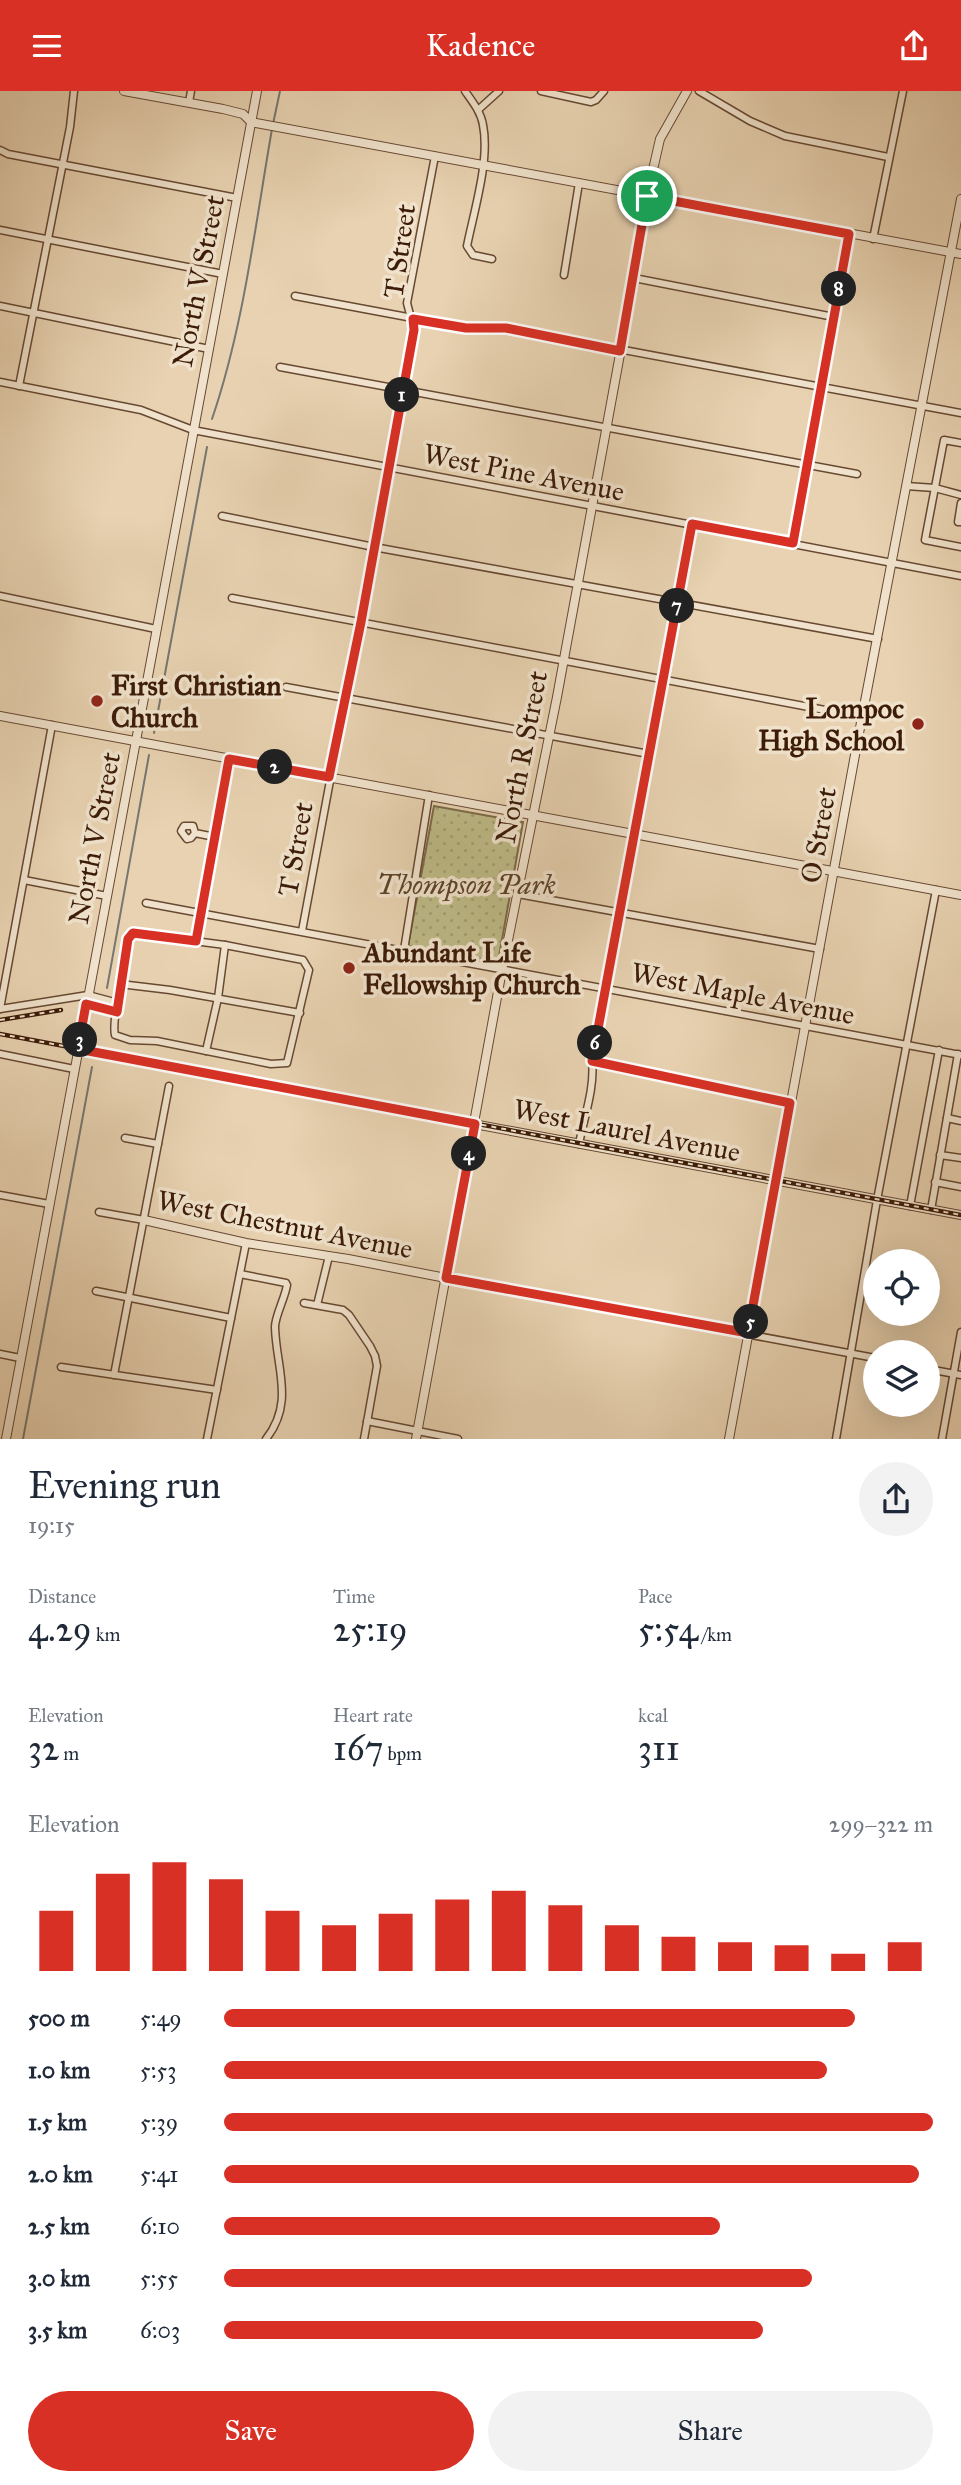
<!DOCTYPE html>
<meta charset="utf-8">
<style>
:root{--surface:#fff;--page:#f2f2f3;--text:#1f2937;--muted:#747a83;--accent:#d93025}
body{margin:0;font-family:"IM FELL Great Primer",serif;background:var(--page);color:var(--text);height:100vh;display:flex;flex-direction:column;font-size:26px;white-space:nowrap}
*{box-sizing:border-box;margin:0}
p{font-size:23px;color:var(--muted)}
.icon{flex:none;width:38px;height:38px;fill:none;stroke:currentColor;stroke-width:2;stroke-linecap:round;stroke-linejoin:round}
.map{position:relative;height:1348px;overflow:hidden}
.drawer{display:flex;flex-direction:column;background:var(--surface);flex:1}
.drawer>*{flex:none}
.buttons{position:absolute;left:863px;top:1158px;display:grid;gap:14px}
.buttons a{display:grid;place-items:center;width:77px;height:77px;border-radius:50%;background:var(--surface);box-shadow:0 7px 28px #0002;font-size:35px}
.pin{position:absolute;display:grid;place-items:center;width:60px;height:60px;color:#fff;margin:-30px;border:4px solid #fff;border-radius:50%;box-shadow:0 2px 7px #0007}
.km{position:absolute;width:35px;height:35px;margin:-18px;border-radius:50%;background:#222;color:#fff;font-size:19px;line-height:35px;text-align:center}
.round{display:grid;place-items:center;flex:none;width:74px;height:74px;border-radius:37px;background:var(--page)}
.headline{display:flex;align-items:center;justify-content:space-between;height:119px;padding:0 28px}
h1{font-size:38px;font-weight:600;line-height:52px}
.figures{display:grid;grid-template-columns:repeat(3,1fr);gap:10px;height:119px;padding:7px 28px}
.figures div{display:grid;align-content:center}
.figures b{font-size:35px;font-weight:600}
.figures small{font-size:19px;font-weight:400}
.figures p{font-size:19px}
.chart{height:196px;padding:14px 28px}
.chart p{display:flex;justify-content:space-between}
.chart svg{width:100%;height:126px;margin-top:7px;stroke:var(--accent);stroke-width:6}
.cta{display:flex;gap:14px;margin-top:auto;padding:14px 28px}
.cta a{flex:1;height:80px;border-radius:42px;background:var(--accent);color:#fff;font-size:28px;font-weight:600;line-height:80px;text-align:center}
.cta a+a{background:var(--page);color:var(--text)}
ul{padding:0 28px;list-style:none;font-size:23px}
li{display:grid;grid-template-columns:112px 84px 1fr;align-items:center;height:52px}
li i{height:18px;border-radius:9px;background:var(--accent)}
header{display:flex;justify-content:space-between;align-items:center;height:91px;padding:0 28px;background:var(--accent);color:#fff;font-size:32px;font-weight:600}
.map>svg:first-child{display:block}
</style>
<header><svg class="icon" aria-label="menu" viewBox="0 0 24 24"><path d="M4 6h16M4 12h16M4 18h16"/></svg>Kadence<svg class="icon" aria-label="share" viewBox="0 0 24 24"><path d="M12 15V3M7 8l5-5 5 5M5 13v7h14v-7"/></svg></header>
<div class="map">
<svg width="961" height="1348" viewBox="0 0 961 1348">
<defs>
<pattern id="park-dots" width="8" height="8" patternUnits="userSpaceOnUse" patternTransform="scale(1.75)"><rect width="8" height="8" fill="#bdba87"/><path d="M2 2h.1M6 6h.1" fill="none" stroke="#a39f73" stroke-width="1.8" stroke-linecap="round"/></pattern>
</defs>
<rect width="100%" height="100%" fill="#e8d2b1"/>
<filter id="stains"><feTurbulence type="fractalNoise" baseFrequency=".00286" numOctaves="4"/><feColorMatrix values="0 0 0 0 .2 0 0 0 0 .09 0 0 0 0 .02 0 0 0 .5 -.17"/></filter>
<radialGradient id="worn" r=".72"><stop offset=".6" stop-color="#630" stop-opacity="0"/><stop offset="1" stop-color="#630" stop-opacity=".3"/></radialGradient>
<path fill="url(#park-dots)" stroke="#7c6a47" stroke-width="2" d="M434,715L523,731L498,871L408,855Z"/>
<g fill="none" stroke-linecap="round" stroke-linejoin="round">
<g stroke="#767771" stroke-width="2">
<path d="M273,33L280,0"/>
<path d="M212,328C244,234 255,135 272,38"/>
<path d="M154,642L207,356"/>
<path d="M107,897L149,664"/>
<path d="M23,1348L92,976"/>
</g>
<defs>
<g id="minor">
<path d="M465,0C472,10 481,21 483,34C490,69 474,120 467,155L473,164L492,168"/>
<path d="M541,0L591,11L596,9L604,0"/>
<path d="M699,0L750,30L785,45L888,66"/>
<path d="M189,11L191,0"/>
<path d="M478,19L499,0"/>
<path d="M0,59L8,63L237,107"/>
<path d="M0,139L223,183"/>
<path d="M873,148L903,0"/>
<path d="M564,184L579,92"/>
<path d="M634,187L834,226"/>
<path d="M295,205L466,237H506L961,322"/>
<path d="M0,215L209,258"/>
<path d="M280,276L857,383"/>
<path d="M0,291L141,319L193,339L961,485"/>
<path d="M19,295L70,36L74,0"/>
<path d="M961,352L944,349L925,449L961,456"/>
<path d="M906,395L935,397L961,404"/>
<path d="M961,412L958,431H961"/>
<path d="M222,425L374,456L878,548"/>
<path d="M794,452L848,143"/>
<path d="M0,505L156,538"/>
<path d="M232,507L862,626"/>
<path d="M286,596L649,663"/>
<path d="M195,742L191,747L187,748L181,740L184,735H193L195,742L215,746"/>
<path d="M24,789L107,805"/>
<path d="M518,803L820,858"/>
<path d="M146,812L961,964"/>
<path d="M302,840L414,239L407,212L435,65"/>
<path d="M133,842L225,854L303,869L309,879L287,972L271,973L157,950L130,949L115,944C111,932 125,864 128,848Z"/>
<path d="M196,850L229,668"/>
<path d="M404,859L429,704"/>
<path d="M120,893L170,899L300,922"/>
<path d="M86,913L117,921"/>
<path d="M0,918L52,634"/>
<path d="M0,918L88,904L118,912"/>
<path d="M206,960L218,907L225,854"/>
<path d="M0,963L74,978"/>
<path d="M592,970L791,1012"/>
<path d="M947,1027L961,1030"/>
<path d="M125,1047L158,1053"/>
<path d="M579,1053C584,1026 595,997 592,970L692,433"/>
<path d="M940,1064L961,1067"/>
<path d="M935,1091L961,1096"/>
<path d="M0,1104L49,1113"/>
<path d="M910,1115L939,959"/>
<path d="M931,1119L958,963"/>
<path d="M99,1121L144,1129"/>
<path d="M240,1183L286,1192L287,1194C285,1207 275,1225 275,1236C276,1277 295,1311 266,1348"/>
<path d="M446,1187L875,1267"/>
<path d="M96,1200L231,1227"/>
<path d="M304,1212L343,1219L349,1224L370,1255L375,1265L377,1275L364,1348"/>
<path d="M317,1214L329,1165"/>
<path d="M0,1263L20,1267"/>
<path d="M61,1276L217,1299"/>
<path d="M928,1278L961,1284"/>
<path d="M114,1284L169,995"/>
<path d="M367,1330L458,1348"/>
<path d="M207,1348L246,1152"/>
<path d="M836,1348L877,1109L936,799"/>
<path d="M942,1348L961,1241"/>
</g>
<g id="tertiary">
<path d="M124,0L223,18L243,23L251,31L961,163"/>
<path d="M0,625L961,804"/>
<path d="M78,959L961,1124"/>
<path d="M144,1129L246,1152L348,1168L446,1187"/>
<path d="M6,1348L257,0"/>
<path d="M416,1348L502,879L557,606L634,187L647,105L660,48L687,0"/>
<path d="M729,1348L862,626L961,108"/>
</g>
</defs>
<use href="#minor" stroke="#674932" stroke-width="9"/>
<use href="#tertiary" stroke="#674932" stroke-width="10"/>
<use href="#minor" stroke="#f0e2cc" stroke-width="6"/>
<use href="#tertiary" stroke="#f0e2cc" stroke-width="8"/>
<defs>
<g id="rail">
<path d="M0,929L61,919"/>
<path d="M0,943L961,1124"/>
</g>
</defs>
<use href="#rail" stroke="#3c1b07" stroke-width="4.5"/>
<use href="#rail" stroke="#f0e2cc" stroke-width="2" stroke-dasharray="5" stroke-linecap="butt"/>
</g>
<g fill="none" stroke-linecap="round" stroke-linejoin="round">
<defs>
<path id="route" d="M647,105L849,143L793,452L692,433L592,970L790,1012L748,1242L446,1187L475,1033L78,958L86,913L117,921L128,848L133,842L196,850L229,668L329,686L361,531L414,239L413,228L466,237H506L620,260Z"/>
</defs>
<use href="#route" stroke="#fff" stroke-width="14"/>
<use href="#route" stroke="#d93025" stroke-width="9"/>
</g>
<g fill="#8f2418" stroke="#f0e2cc" stroke-width="2.5">
<circle cx="97" cy="610" r="7"/>
<circle cx="918" cy="633" r="7"/>
<circle cx="349" cy="877" r="7"/>
</g>
<g text-anchor="middle" stroke-width="7" stroke-linejoin="round" paint-order="stroke">
<g font-size="28" fill="#3c1b07" stroke="#f0e2cc">
<text transform="translate(399 160) rotate(-82)" y="10">T Street</text>
<text transform="translate(198 190) rotate(-79)" y="10">North V Street</text>
<text transform="translate(524 381) rotate(11)" y="10">West Pine Avenue</text>
<text transform="translate(521 666) rotate(-79)" y="10">North R Street</text>
<text transform="translate(818 744) rotate(-80)" y="10">O Street</text>
<text transform="translate(94 747) rotate(-79)" y="10">North V Street</text>
<text transform="translate(295 758) rotate(-80)" y="10">T Street</text>
<text transform="translate(743 902) rotate(11)" y="10">West Maple Avenue</text>
<text transform="translate(627 1039) rotate(11)" y="10">West Laurel Avenue</text>
<text transform="translate(285 1133) rotate(11)" y="10">West Chestnut Avenue</text>
</g>
<g font-size="28" font-weight="bold" fill="#3c1b07" stroke="#f0e2cc" text-anchor="start">
<text x="111" y="604">First Christian<tspan x="111" dy="32">Church</tspan></text>
<text x="904" y="627" text-anchor="end">Lompoc<tspan x="904" dy="32">High School</tspan></text>
<text x="363" y="871">Abundant Life<tspan x="363" dy="32">Fellowship Church</tspan></text>
</g>
<g font-size="28" font-style="italic" fill="#5c4327" stroke="#f0e2cc">
<text x="466" y="803">Thompson Park</text>
</g>
</g>
<rect width="100%" height="100%" filter="url(#stains)"/>
<rect width="100%" height="100%" fill="url(#worn)"/>
</svg>
<div class="buttons">
<a><svg class="icon" aria-label="locate" viewBox="0 0 24 24"><circle cx="12" cy="12" r="6"/><path d="M12 2v4M12 18v4M2 12h4M18 12h4"/></svg></a>
<a><svg class="icon" aria-label="layers" viewBox="0 0 24 24"><path d="M12 4l9 5-9 5-9-5zM3 14l9 5 9-5"/></svg></a>
</div>
<div class="pin" style="left:647px;top:105px;background:#1e9e55"><svg class="icon" aria-label="arrive" viewBox="0 0 24 24"><path d="M6 21V4h12l-3 4 3 4H6"/></svg></div>
<b class="km" style="left:402px;top:304px">1</b>
<b class="km" style="left:275px;top:676px">2</b>
<b class="km" style="left:80px;top:949px">3</b>
<b class="km" style="left:469px;top:1063px">4</b>
<b class="km" style="left:751px;top:1231px">5</b>
<b class="km" style="left:595px;top:952px">6</b>
<b class="km" style="left:677px;top:515px">7</b>
<b class="km" style="left:839px;top:198px">8</b>
</div>
<section class="drawer">
<div class="headline"><div><h1>Evening run</h1><p>19:15</p></div><a class="round"><svg class="icon" aria-label="share" viewBox="0 0 24 24"><path d="M12 15V3M7 8l5-5 5 5M5 13v7h14v-7"/></svg></a></div>
<div class="figures">
<div><p>Distance</p><b>4.29<small> km</small></b></div>
<div><p>Time</p><b>25:19</b></div>
<div><p>Pace</p><b>5:54<small> /km</small></b></div>
</div>
<div class="figures">
<div><p>Elevation</p><b>32<small> m</small></b></div>
<div><p>Heart rate</p><b>167<small> bpm</small></b></div>
<div><p>kcal</p><b>311</b></div>
</div>
<div class="chart"><p><span>Elevation</span>299–322 m</p>
<svg viewBox="0 0 160 44" preserveAspectRatio="none"><path d="M5 44V23M15 44V10M25 44V6M35 44V12M45 44V23M55 44V28M65 44V24M75 44V19M85 44V16M95 44V21M105 44V28M115 44V32M125 44V34M135 44V35M145 44V38M155 44V34"/></svg>
</div>
<ul>
<li><b>500 m</b>5:49<i style="width:89%"></i></li>
<li><b>1.0 km</b>5:53<i style="width:85%"></i></li>
<li><b>1.5 km</b>5:39<i style="width:100%"></i></li>
<li><b>2.0 km</b>5:41<i style="width:98%"></i></li>
<li><b>2.5 km</b>6:10<i style="width:70%"></i></li>
<li><b>3.0 km</b>5:55<i style="width:83%"></i></li>
<li><b>3.5 km</b>6:03<i style="width:76%"></i></li>
</ul>
<div class="cta"><a>Save</a><a>Share</a></div>
</section>
